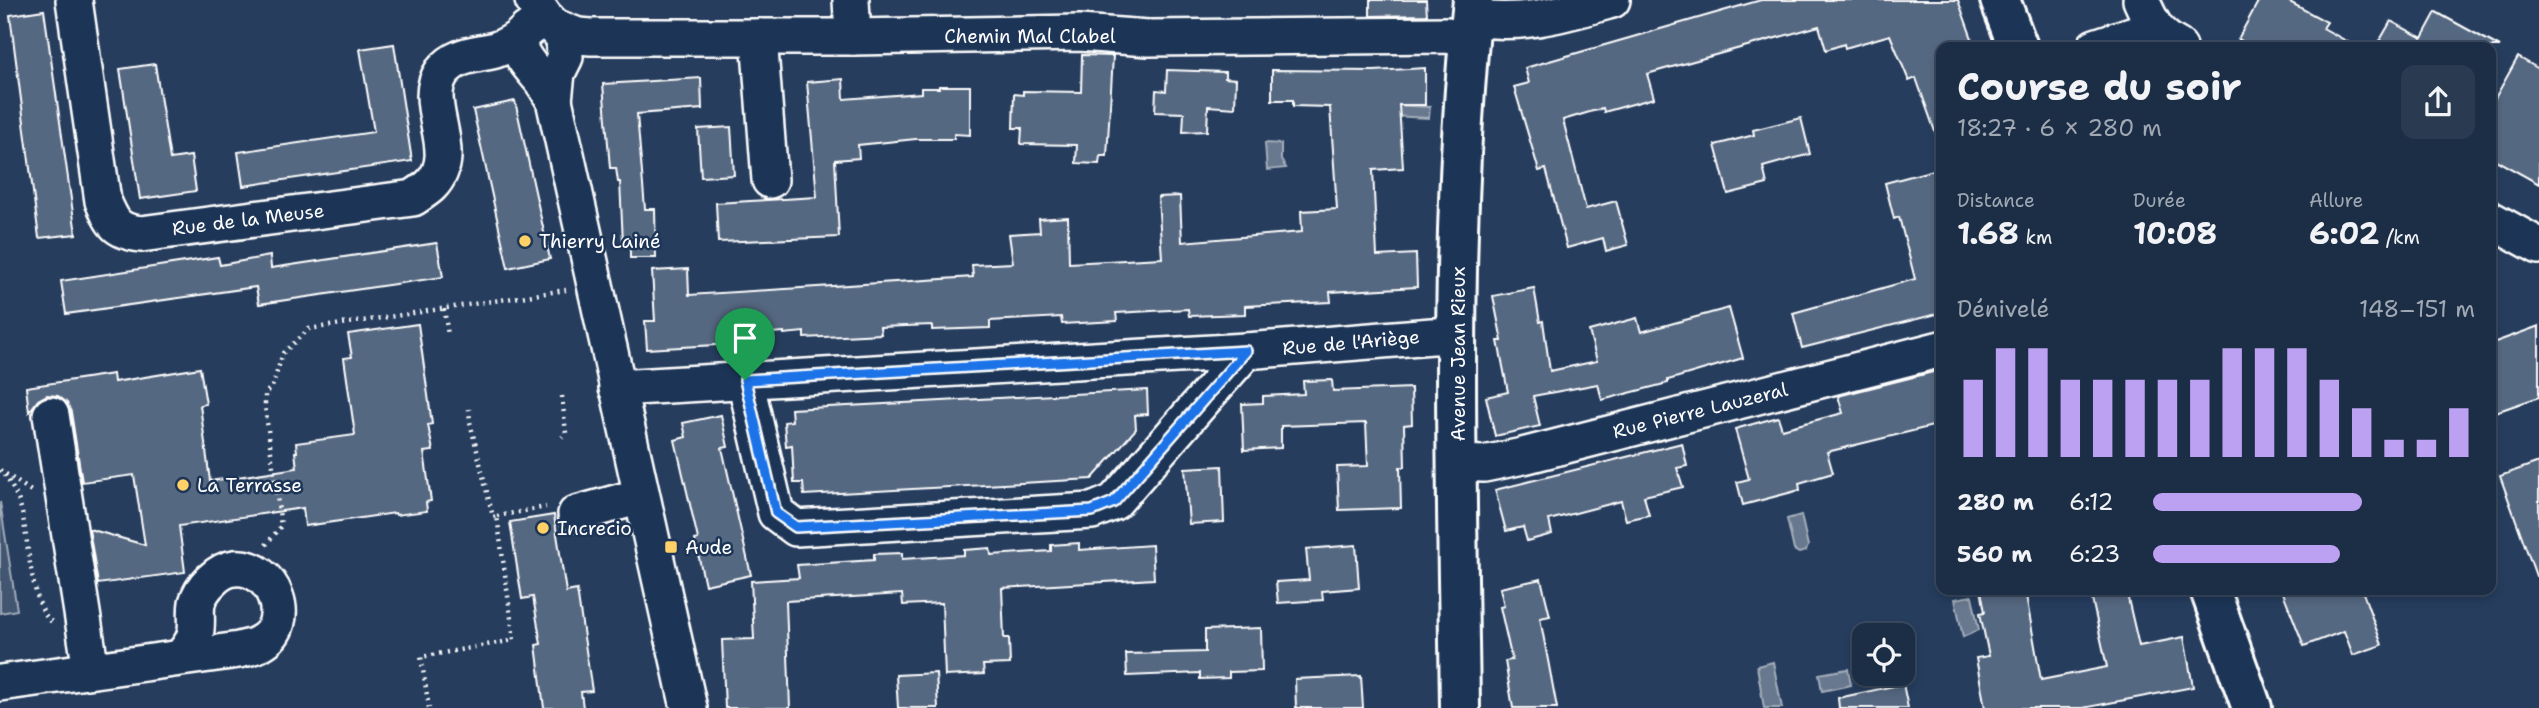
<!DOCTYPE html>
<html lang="fr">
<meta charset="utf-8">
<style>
:root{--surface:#1c2e46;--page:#293a51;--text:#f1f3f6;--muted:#a0a8b3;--line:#3a4a5f;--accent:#bca0f2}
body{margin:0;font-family:"Shantell Sans",sans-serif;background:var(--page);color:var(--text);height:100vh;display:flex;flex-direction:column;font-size:26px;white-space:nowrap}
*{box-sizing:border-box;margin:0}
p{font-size:23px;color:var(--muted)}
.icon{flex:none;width:38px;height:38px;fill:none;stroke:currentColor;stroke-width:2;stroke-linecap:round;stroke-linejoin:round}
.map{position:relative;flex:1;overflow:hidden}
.sheet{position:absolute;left:1936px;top:42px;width:560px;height:553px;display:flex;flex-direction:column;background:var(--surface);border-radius:14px;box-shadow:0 4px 10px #0003,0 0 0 2px var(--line)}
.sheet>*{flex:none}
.controls{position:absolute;left:1852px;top:623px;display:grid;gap:14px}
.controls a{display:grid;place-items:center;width:63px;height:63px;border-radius:14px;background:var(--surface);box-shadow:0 4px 10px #0003,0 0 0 2px var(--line);font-size:35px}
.pin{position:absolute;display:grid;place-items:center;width:60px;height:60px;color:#fff;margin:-72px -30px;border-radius:50% 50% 50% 0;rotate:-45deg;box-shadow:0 0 7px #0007}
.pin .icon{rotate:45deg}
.round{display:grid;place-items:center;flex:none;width:74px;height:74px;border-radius:14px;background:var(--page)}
.overview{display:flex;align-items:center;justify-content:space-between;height:119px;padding:0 21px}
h1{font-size:38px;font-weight:700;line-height:52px}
.metrics{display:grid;grid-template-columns:repeat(3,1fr);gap:10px;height:119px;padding:7px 21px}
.metrics div{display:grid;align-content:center}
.metrics b{font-size:30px;font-weight:700}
.metrics small{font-size:19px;font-weight:400}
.metrics p{font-size:19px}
.chart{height:196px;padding:14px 21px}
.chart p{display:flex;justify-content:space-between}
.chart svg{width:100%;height:126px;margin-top:7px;stroke:var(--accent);stroke-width:6}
ul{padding:0 21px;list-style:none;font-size:23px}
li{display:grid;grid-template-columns:112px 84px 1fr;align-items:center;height:52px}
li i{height:18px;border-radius:9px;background:var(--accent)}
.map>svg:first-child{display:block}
</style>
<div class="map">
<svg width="2539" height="708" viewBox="0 0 2539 708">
<rect width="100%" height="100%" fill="#263d5e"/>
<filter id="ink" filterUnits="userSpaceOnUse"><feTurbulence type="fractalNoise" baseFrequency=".0143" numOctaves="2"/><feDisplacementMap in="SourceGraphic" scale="14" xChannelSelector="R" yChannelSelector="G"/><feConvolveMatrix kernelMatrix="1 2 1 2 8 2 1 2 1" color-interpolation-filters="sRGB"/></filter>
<g filter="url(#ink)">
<path fill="#425672" stroke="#a0aab8" stroke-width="2" d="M0,502L17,610L0,613Z"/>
<g fill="#67788e" stroke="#a4aebb" stroke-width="2">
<path d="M1391,105L1430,107L1429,118L1391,116Z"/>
<path d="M1265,143L1281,144V160L1286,168L1267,170Z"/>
<path d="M1801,515L1808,546L1806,551L1799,553L1794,550L1787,519Z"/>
<path d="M1972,596L1979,630L1963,637L1955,599Z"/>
<path d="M1773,662L1782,708H1764L1757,666Z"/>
<path d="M1848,669L1851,685L1822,691L1819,674Z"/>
</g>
<g fill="#556781" stroke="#fff" stroke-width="2">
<path d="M1370,0H1426L1427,15L1370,16Z"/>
<path d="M1761,0H1958L1975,47H1941V139L1938,140L1916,78L1909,81L1890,35L1845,48L1844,44L1826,50L1819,26L1647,74L1654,98L1604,112L1603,108L1563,120L1586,209L1616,201L1628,245L1606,251L1603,238L1567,248L1546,169L1539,171L1514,87L1529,83L1525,68Z"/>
<path d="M2259,0H2286L2327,22L2323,28L2357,47H2253L2238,39Z"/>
<path d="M44,10L76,234L39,238L10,15Z"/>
<path d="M2436,12L2500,47H2376L2391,21L2422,38Z"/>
<path d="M394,44L412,161L243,186L238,152L374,132L360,49Z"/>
<path d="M1082,55L1113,56L1107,156H1100L1099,164L1076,163L1077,145L1021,144L1022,128H1013L1014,94L1023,95V91L1081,92Z"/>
<path d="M2518,57L2539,69V184L2490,157V107Z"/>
<path d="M155,64L170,159L191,156L196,191L140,199L120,69Z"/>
<path d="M1425,68V105H1399L1403,168L1373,170L1377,256L1416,254L1417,287L1330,292L1331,302L1245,306V314L1189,316L1188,309L1116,313L1117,321L1062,324L1061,317L990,321V328L932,330V325L880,327L881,334L804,338V332L784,334V332L732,336L733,344L647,349L645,321H655L652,271L688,269L689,295L973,277L972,265L1013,263L1009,234L1040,232L1039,219L1068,217L1069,263L1162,258L1158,197L1180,196L1182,242L1302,232L1301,211L1337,209L1330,107L1293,106V100H1272V70L1374,71Z"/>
<path d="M1167,70L1225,72V78L1236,79L1235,108L1208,106L1207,131L1183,132L1184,113L1155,112L1156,90L1166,91Z"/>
<path d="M701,78L702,109L637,114L645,209H655L656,258H630V242H623L620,182H618L616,168H610L603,84Z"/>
<path d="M843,79L844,99L921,93V88H939V86H970V135L954,134V139H916L858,145L859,158L835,160L839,237L718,242L716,203L817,197L807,82Z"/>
<path d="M515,101L550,259L508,268L473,110Z"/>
<path d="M1801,118L1810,154L1763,167L1767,184L1728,194L1715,145L1754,135L1753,130Z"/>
<path d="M731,127L734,175L701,177L698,129Z"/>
<path d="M1941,168V313L1802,348L1793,313L1915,279L1899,217L1894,219L1885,183Z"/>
<path d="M437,243L443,277L259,304L256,287L66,314L61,281L218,257L220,265L270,256L271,268Z"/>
<path d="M1534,288L1540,322L1543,321L1550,371L1597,361L1589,331L1637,318L1641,332L1729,308L1743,358L1668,380V383L1602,400L1598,384L1533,396L1540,426L1495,436L1486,397L1508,392L1498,341H1502L1493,296Z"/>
<path d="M418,324L432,424L428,425L433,451L424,452L431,501L426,502L427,511L396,515L395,513L305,526L303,508L179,526L185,572L98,584L89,529L145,545L134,475L82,482L71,412L67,403L58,396L47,395L38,400L29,412L26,387L113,374L114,382L200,368L206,404L200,405L210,481L297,468L295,452H297L296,443L355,435L344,358L352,357L348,334Z"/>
<path d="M2539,326V397L2490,414V344Z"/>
<path d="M1941,370V424L1827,452L1833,473L1799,483L1800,490L1743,505L1737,482L1749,479L1735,429L1778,417L1782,429L1843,413L1838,396Z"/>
<path d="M1332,380L1333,391L1411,388L1412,424L1404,425L1405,467H1400L1401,508L1339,510L1337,467L1368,466L1366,423L1281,426V448L1244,450L1242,404L1263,403V396L1304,394L1303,381Z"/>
<path d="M1147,390L1148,414L1135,415L1136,429L1092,479L804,495L803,483H794L792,445L786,446L784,422L792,421L791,409Z"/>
<path d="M721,415L728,447L722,448L751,575L705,585L695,540L698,539L675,440L686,437L683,423Z"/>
<path d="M1682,443L1687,466L1677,468L1683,487L1644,496L1649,515L1626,520L1621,501L1549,520L1552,534L1527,541L1523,527L1506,531L1495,490Z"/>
<path d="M2539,462V576H2536L2500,476Z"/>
<path d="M1222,466L1224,522L1189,524L1185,468Z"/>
<path d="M554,515L566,592L577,590L592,691L581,692L583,708H544L536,645L541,644L533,597L522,599L510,522Z"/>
<path d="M1079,543V550L1152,545L1154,579L1002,588L1004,638H1009L1010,664L983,665L984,674L945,676L942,603L903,605L902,594L786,601L790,708H725L722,640L754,639L751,581L799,578L797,565L874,560V554L902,553V559L964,555V550L990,548L991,555L1051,551V545Z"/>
<path d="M1356,545L1359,588L1322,591L1323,600L1278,603L1276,582L1309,580L1306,549Z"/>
<path d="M1541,579L1550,616L1540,618L1557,708H1513L1505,661L1512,660L1500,607L1504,606L1500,588Z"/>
<path d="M1981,590H2025L2041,680L2107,667L2090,590H2126L2139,646L2184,637L2193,687L2083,708H1985L1976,658L1989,656L1980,613L1985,612Z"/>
<path d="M2282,590H2362L2382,645L2353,655L2344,631L2304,646Z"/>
<path d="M1261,628L1262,671L1229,672V678L1200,679V673L1127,676L1126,654L1205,652V630Z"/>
<path d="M936,673L938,708H898L896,675Z"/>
<path d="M1361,676L1363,708H1296L1295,679Z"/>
<path d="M1903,684L1908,708H1839L1838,698Z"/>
</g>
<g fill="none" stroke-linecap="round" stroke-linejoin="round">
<defs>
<g id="minor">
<path d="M74,0L103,201C113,224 116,231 141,234L413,198C419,194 426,190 431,185C463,152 419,104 442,72C456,54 475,55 495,50C505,47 515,41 523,34"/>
<path d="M533,0L544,16L564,37L565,57L557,73L554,100"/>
<path d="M851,0L853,37"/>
<path d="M2141,0C2152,24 2155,34 2179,47"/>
<path d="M1471,18C1523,26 1562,14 1612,0"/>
<path d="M536,24C505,40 524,59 539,77C545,84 549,92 554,100L689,708"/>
<path d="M555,27L578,36L591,37H853L1079,33L1148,38L1447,35L1469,39"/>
<path d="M759,37L770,180"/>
<path d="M2095,47L2153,28"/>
<path d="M2490,219L2539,246"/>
<path d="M745,380L776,513L796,528L1092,511L1114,502L1246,351"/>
<path d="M617,388L1246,351L1432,336H1457"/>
<path d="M51,415L91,670"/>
<path d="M1458,463L1484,464L1523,456L1941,349"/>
<path d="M576,514L641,496"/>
<path d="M0,683L239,650C246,648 254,647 260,643C296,624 274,564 234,568C218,570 201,588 197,603C195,614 198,625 195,635C192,645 187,651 180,658"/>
</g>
<g id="major">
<path d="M2000,0L2018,47"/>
<path d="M2210,590L2252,708"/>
<path d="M1460,708C1457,474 1448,232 1473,0"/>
</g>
</defs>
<use href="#minor" stroke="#fff" stroke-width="40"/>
<use href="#major" stroke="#fff" stroke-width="44"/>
<g stroke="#fff" stroke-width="4.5" stroke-dasharray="2 5" stroke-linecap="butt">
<path d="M444,309L448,335"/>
<path d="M562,396L566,433L562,437"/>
<path d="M0,470L31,491"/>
<path d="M5,475C10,484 17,494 20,505C29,533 29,605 52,622"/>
<path d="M497,516L546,507"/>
<path d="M266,545L281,526L265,407V393L272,387L283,353L309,329L566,290"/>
<path d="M429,708L421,657L514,640L497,516L493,517L470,422L469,409"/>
</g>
<use href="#minor" stroke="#1d3557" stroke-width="35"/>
<use href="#major" stroke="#1d3557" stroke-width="38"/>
</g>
</g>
<g fill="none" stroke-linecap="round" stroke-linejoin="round" filter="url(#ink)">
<defs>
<path id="route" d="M1246,351L1114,502L1092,511L796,527L776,513L745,380Z"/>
</defs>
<use href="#route" stroke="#fff" stroke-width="14"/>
<use href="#route" stroke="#1a73e8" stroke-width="9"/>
</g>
<g fill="#ffd166" stroke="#1d3557" stroke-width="2.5">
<circle cx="525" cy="241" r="7"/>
<circle cx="183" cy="485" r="7"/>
<circle cx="543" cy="528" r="7"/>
<rect x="664" y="540" width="14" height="14" rx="3.5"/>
</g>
<g text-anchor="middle" stroke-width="5" stroke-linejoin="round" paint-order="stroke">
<g font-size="19" fill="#fff" stroke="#1d3557">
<text x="1030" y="43">Chemin Mal Clabel</text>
<text transform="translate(248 219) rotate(-7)" y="7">Rue de la Meuse</text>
<text transform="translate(1351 342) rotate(-5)" y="7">Rue de l'Ariège</text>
<text transform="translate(1458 354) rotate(-90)" y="7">Avenue Jean Rieux</text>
<text transform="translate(1700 410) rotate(-14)" y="7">Rue Pierre Lauzeral</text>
</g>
<g font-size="19" fill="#fff" stroke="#1d3557" text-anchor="start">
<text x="539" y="248">Thierry Lainé</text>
<text x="197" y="492">La Terrasse</text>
<text x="557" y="535">Increcio</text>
<text x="685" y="554">Aude</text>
</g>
</g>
</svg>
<div class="controls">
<a><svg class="icon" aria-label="locate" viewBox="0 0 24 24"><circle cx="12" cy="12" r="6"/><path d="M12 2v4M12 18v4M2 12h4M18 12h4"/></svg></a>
</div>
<div class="pin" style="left:745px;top:380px;background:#1e9e55"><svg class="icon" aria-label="arrive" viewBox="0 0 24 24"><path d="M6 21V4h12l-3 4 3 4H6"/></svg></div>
<section class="sheet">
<div class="overview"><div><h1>Course du soir</h1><p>18:27 · 6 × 280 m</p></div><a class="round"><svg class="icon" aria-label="share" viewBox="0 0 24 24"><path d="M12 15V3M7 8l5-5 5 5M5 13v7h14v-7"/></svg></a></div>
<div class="metrics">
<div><p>Distance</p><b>1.68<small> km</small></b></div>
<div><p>Durée</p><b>10:08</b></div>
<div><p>Allure</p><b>6:02<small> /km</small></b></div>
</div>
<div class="chart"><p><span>Dénivelé</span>148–151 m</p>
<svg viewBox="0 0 160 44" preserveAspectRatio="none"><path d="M5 44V17M15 44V6M25 44V6M35 44V17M45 44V17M55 44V17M65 44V17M75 44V17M85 44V6M95 44V6M105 44V6M115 44V17M125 44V27M135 44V38M145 44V38M155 44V27"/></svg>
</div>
<ul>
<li><b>280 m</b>6:12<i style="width:65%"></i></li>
<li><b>560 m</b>6:23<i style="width:58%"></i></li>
</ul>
</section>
</div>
